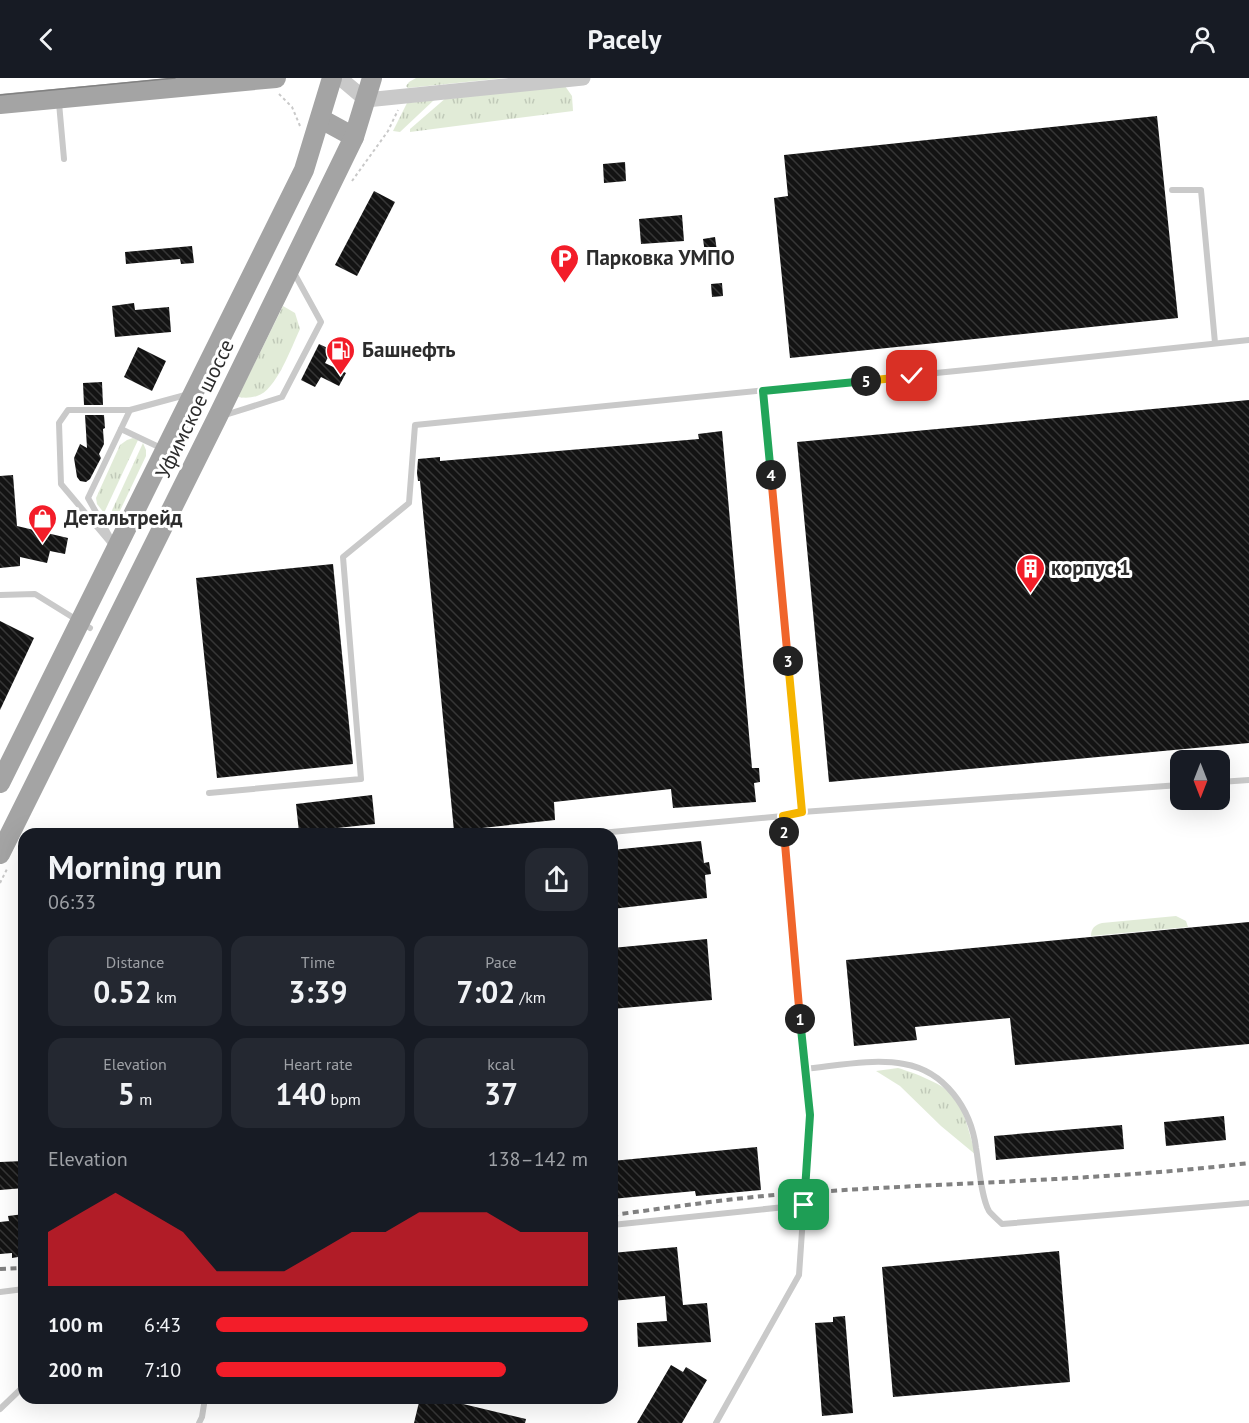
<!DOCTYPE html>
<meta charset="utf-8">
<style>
:root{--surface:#171b24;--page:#242831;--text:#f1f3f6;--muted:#9ea1a6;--accent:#f31d29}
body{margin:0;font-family:"PT Sans",sans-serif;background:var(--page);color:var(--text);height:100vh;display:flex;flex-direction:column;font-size:22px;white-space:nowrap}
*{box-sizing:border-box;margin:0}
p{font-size:20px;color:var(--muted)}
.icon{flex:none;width:33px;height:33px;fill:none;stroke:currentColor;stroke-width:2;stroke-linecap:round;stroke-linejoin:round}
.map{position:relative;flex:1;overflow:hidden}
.details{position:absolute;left:18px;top:750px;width:600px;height:576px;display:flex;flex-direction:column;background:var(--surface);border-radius:18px;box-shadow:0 6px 24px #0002}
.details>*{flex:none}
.needle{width:39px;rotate:180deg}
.fabs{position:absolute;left:1170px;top:672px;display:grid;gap:12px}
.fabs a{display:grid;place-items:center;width:60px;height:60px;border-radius:12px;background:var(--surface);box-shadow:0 6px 24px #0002;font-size:30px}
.pin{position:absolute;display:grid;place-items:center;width:51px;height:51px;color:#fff;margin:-26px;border-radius:12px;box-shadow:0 3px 9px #0006}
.km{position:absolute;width:30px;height:30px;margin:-15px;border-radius:50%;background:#222;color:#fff;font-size:16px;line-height:30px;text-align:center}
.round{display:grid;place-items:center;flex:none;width:63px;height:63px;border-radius:18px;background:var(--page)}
.overview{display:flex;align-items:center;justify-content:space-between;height:102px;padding:0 30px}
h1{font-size:33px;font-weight:700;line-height:45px}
.stats{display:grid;grid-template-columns:repeat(3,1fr);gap:9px;height:102px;padding:6px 30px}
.stats div{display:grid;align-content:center;border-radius:15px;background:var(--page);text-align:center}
.stats b{font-size:30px;font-weight:700}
.stats small{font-size:16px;font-weight:400}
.stats p{font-size:16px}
.chart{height:168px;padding:12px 30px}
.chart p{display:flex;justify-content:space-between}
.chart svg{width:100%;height:108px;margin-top:6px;fill:var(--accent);opacity:.7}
ul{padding:0 30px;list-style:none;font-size:20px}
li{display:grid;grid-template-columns:96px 72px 1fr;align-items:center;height:45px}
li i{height:15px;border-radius:8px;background:var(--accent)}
header{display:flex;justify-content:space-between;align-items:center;height:78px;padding:0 30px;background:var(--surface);font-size:27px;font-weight:700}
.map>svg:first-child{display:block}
</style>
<header><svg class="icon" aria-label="back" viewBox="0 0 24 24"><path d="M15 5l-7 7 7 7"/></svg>Pacely<svg class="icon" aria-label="person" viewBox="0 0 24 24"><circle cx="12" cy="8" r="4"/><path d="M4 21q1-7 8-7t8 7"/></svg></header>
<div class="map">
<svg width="1249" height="1345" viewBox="0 0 1249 1345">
<defs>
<pattern id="grass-tufts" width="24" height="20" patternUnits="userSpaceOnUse" patternTransform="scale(1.5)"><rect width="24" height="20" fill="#e1ebd7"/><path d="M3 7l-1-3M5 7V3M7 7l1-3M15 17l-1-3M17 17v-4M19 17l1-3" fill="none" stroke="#c1cab9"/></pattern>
<pattern id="building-back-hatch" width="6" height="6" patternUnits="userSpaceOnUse" patternTransform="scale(1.5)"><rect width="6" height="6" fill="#131313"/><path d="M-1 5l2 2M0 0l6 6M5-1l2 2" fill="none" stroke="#363636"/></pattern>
</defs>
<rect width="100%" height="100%" fill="#fff"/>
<g fill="url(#grass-tufts)">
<path d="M416,0H505L408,10L406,8L409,4Z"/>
<path d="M565,8L572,18L573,33L410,54V51L447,19Z"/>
<path d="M434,22L400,54L393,53L407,25Z"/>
<path d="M283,228L295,235L300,251C292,268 276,313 257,318C251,320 244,320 238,319Z"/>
<path d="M133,360L138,362L104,435L97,426L96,420L120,367L127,362Z"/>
<path d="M143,365L146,372V378L117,439L112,442L108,441Z"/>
<path d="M1176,838L1186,843L1188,849L1091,858C1091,850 1095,847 1102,845Z"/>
<path d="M898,990C912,994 947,1007 955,1020C966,1036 970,1059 976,1077L941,1048L900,1008L876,993Z"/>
</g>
<g fill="url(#building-back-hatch)">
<path d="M1157,38L1178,240L790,280L774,120L788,118L784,77Z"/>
<path d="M625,84L626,103L604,105L603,86Z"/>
<path d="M374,113L395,124L357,198L335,187Z"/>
<path d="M682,137L684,163L641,166L639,141Z"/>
<path d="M715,159L719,187L707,189L703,161Z"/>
<path d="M192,168L194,185L181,186L180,181L126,186L125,174Z"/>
<path d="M722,205L723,218L712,219L711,206Z"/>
<path d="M134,225L135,232L169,229L171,254L115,259L112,228Z"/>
<path d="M319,266L332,272L325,285L346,295L339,308L321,299L315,309L301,302Z"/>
<path d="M138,269L166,283L152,313L124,299Z"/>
<path d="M102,304L103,327H84L83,305Z"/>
<path d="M1249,322V665L829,704L797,364Z"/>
<path d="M85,337H104L105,350L103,351L104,366L99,376L101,380L90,401L86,404L80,403L77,399L74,380L80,366L87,370Z"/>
<path d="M722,353L752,690H759L760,704L754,705L756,724L673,730L671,711L554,724L555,742L454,753L420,403H418L417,395L418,381L440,379V383L699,361L698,356Z"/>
<path d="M13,397L17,448L68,460L65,476L50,473L47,485L20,479V488L0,490V398Z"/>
<path d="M333,486L353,686L217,700L196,500Z"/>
<path d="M0,543L34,560L0,632Z"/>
<path d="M372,717L375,746L299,754L296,726Z"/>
<path d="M701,763L704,785L709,784L711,796L705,797L707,820L612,831V772Z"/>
<path d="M1249,844V966L1015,987L1010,940L915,949L917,962L854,968L846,882Z"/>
<path d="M707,861L712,922L612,931V870Z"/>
<path d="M1224,1038L1226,1062L1166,1068L1164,1044Z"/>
<path d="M1122,1047L1124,1071L996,1082L994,1058Z"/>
<path d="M757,1069L761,1112L696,1118L695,1113L612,1121V1083Z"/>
<path d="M24,1083V1110L0,1112V1084Z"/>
<path d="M24,1136V1178L12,1180V1175L0,1176V1144L9,1143L8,1138Z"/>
<path d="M677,1169L683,1227L707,1225L711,1264L638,1269L637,1245L667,1243L665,1218L612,1223V1175Z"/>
<path d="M1059,1173L1070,1304L893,1319L882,1189Z"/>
<path d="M845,1238L853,1335L822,1338L815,1245L833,1244V1239Z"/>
<path d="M671,1287L683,1294L686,1289L707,1302L682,1345H637Z"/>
<path d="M420,1320H438L526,1341L525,1345H414Z"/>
</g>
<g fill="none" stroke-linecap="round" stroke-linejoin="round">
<g stroke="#c9c9c9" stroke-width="2" stroke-dasharray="3 3" stroke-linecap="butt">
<path d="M279,16L292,29L300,48"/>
<path d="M352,103L388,53L398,32"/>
<path d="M0,805L7,791"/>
</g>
<g stroke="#c9c9c9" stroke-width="6">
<path d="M59,25L64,81"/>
<path d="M1172,112H1201L1215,265"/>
<path d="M763,313L802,734"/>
<path d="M222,338L282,319L321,244L293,193"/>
<path d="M121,351L161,370"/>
<path d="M110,459L88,420L130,332L189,316"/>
<path d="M114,469L61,406L59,345L68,332H130"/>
<path d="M0,517L35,516L90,550"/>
<path d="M1220,704L1249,702"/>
<path d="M209,715L361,701L343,479L409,425L415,347L986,290L1249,262"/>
<path d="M590,756L783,738L802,734L1180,707"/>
<path d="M804,991C835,988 873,980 904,986C945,993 971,1031 976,1070C979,1087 981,1119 989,1133C992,1137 998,1142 1002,1146L1249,1125"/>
<path d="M612,1147L804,1127"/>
<path d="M0,1214L24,1211"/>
<path d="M0,1331L24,1308"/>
<path d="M199,1345L202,1339L205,1320"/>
<path d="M716,1345L799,1197L810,1037L804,991L783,738"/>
</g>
<path stroke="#c9c9c9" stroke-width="15" d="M340,0L366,22L583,0"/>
<g stroke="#a4a4a4" stroke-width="20">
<path d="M0,26L276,0"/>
<path d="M321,41L354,59"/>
<path d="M0,705L304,92L332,0"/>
<path d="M0,776L217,340L354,59L372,0"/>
</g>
<path stroke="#818181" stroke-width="1.5" d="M0,17L175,0"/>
<g stroke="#818181" stroke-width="4" stroke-dasharray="6 4.5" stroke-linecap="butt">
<path d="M612,1137C675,1129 738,1119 801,1115C950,1104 1100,1103 1249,1085"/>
<path d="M0,1191L24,1190"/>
</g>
</g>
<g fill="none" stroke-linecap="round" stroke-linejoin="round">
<defs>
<path id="split-1" d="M800,941L810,1037L804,1127"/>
<path id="split-2" d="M784,754L800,941"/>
<path id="split-3" d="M784,754L783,738L802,734L788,583"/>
<path id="split-4" d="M771,397L788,583"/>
<path id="split-5" d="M771,397L763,313L866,303"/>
<path id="split-6" d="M866,303L912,298"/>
</defs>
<use href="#split-1" stroke="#fff" stroke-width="12"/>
<use href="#split-2" stroke="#fff" stroke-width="12"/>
<use href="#split-3" stroke="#fff" stroke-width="12"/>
<use href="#split-4" stroke="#fff" stroke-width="12"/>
<use href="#split-5" stroke="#fff" stroke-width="12"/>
<use href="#split-6" stroke="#fff" stroke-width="12"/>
<use href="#split-1" stroke="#22a559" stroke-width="8"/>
<use href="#split-2" stroke="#f0652b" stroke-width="8"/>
<use href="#split-3" stroke="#f5b400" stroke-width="8"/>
<use href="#split-4" stroke="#f0652b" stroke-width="8"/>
<use href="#split-5" stroke="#22a559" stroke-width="8"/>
<use href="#split-6" stroke="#f5b400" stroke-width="8"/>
</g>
<defs>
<symbol id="parking-pin" viewBox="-11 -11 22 30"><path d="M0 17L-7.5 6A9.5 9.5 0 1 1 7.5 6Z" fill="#f31d29" stroke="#fff"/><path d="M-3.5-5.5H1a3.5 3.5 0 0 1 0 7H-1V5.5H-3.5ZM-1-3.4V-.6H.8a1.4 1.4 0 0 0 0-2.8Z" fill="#fff"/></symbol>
<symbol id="fuel-pin" viewBox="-11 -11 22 30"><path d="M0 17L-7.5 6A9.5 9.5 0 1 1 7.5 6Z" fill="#f31d29" stroke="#fff"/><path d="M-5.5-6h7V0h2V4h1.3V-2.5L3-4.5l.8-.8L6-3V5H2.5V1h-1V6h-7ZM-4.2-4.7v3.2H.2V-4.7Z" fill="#fff"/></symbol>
<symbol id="shop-pin" viewBox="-11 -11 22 30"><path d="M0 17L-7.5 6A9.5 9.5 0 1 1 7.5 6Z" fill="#f31d29" stroke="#fff"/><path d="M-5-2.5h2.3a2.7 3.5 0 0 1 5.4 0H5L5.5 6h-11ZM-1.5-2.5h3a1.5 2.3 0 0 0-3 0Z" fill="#fff"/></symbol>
<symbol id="building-pin" viewBox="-11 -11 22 30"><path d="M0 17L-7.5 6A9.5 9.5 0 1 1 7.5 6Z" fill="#f31d29" stroke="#fff"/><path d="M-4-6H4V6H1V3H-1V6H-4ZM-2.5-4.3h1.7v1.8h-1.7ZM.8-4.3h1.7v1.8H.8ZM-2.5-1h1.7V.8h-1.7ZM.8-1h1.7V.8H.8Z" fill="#fff"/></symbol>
</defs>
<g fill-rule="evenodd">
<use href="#parking-pin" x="548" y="164" width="33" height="45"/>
<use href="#fuel-pin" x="324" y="256" width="33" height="45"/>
<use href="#shop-pin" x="26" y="424" width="33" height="45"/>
<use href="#building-pin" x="1014" y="474" width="33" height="45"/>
</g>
<g text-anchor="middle" stroke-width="6" stroke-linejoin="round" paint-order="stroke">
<g font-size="21" font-weight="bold" fill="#2c2c2c" stroke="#fff" text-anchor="start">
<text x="586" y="187">Парковка УМПО</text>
<text x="362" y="279">Башнефть</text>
<text x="64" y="447">Детальтрейд</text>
<text x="1051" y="497">корпус 1</text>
</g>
<g font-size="21" fill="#2c2c2c" stroke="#fff">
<text transform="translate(195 331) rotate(-64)" y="7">Уфимское шоссе</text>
</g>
</g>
</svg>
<div class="fabs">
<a><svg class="needle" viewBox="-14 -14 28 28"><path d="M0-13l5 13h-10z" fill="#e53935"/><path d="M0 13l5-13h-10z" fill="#9ea1a6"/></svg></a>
</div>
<div class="pin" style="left:804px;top:1127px;background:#1e9e55"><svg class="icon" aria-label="arrive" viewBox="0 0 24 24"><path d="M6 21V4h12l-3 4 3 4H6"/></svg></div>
<div class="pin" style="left:912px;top:298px;background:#d93025"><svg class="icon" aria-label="check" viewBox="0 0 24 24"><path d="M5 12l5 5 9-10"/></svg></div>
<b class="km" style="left:800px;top:941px">1</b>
<b class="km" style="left:784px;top:754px">2</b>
<b class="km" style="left:788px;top:583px">3</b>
<b class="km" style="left:771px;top:397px">4</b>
<b class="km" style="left:866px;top:303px">5</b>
<section class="details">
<div class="overview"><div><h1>Morning run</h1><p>06:33</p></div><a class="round"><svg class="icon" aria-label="share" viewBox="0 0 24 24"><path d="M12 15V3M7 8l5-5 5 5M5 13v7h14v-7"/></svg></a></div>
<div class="stats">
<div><p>Distance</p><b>0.52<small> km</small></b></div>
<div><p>Time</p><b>3:39</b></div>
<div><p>Pace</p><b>7:02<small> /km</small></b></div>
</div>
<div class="stats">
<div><p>Elevation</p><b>5<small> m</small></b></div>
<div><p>Heart rate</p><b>140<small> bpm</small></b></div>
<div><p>kcal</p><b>37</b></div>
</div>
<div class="chart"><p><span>Elevation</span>138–142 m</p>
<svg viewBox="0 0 160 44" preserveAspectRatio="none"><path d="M0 44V22L10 14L20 6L30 14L40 22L50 38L60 38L70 38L80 30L90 22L100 22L110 14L120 14L130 14L140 22L150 22L160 22V44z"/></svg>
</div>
<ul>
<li><b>100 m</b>6:43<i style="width:100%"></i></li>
<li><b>200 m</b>7:10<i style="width:78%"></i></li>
</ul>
</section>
</div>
